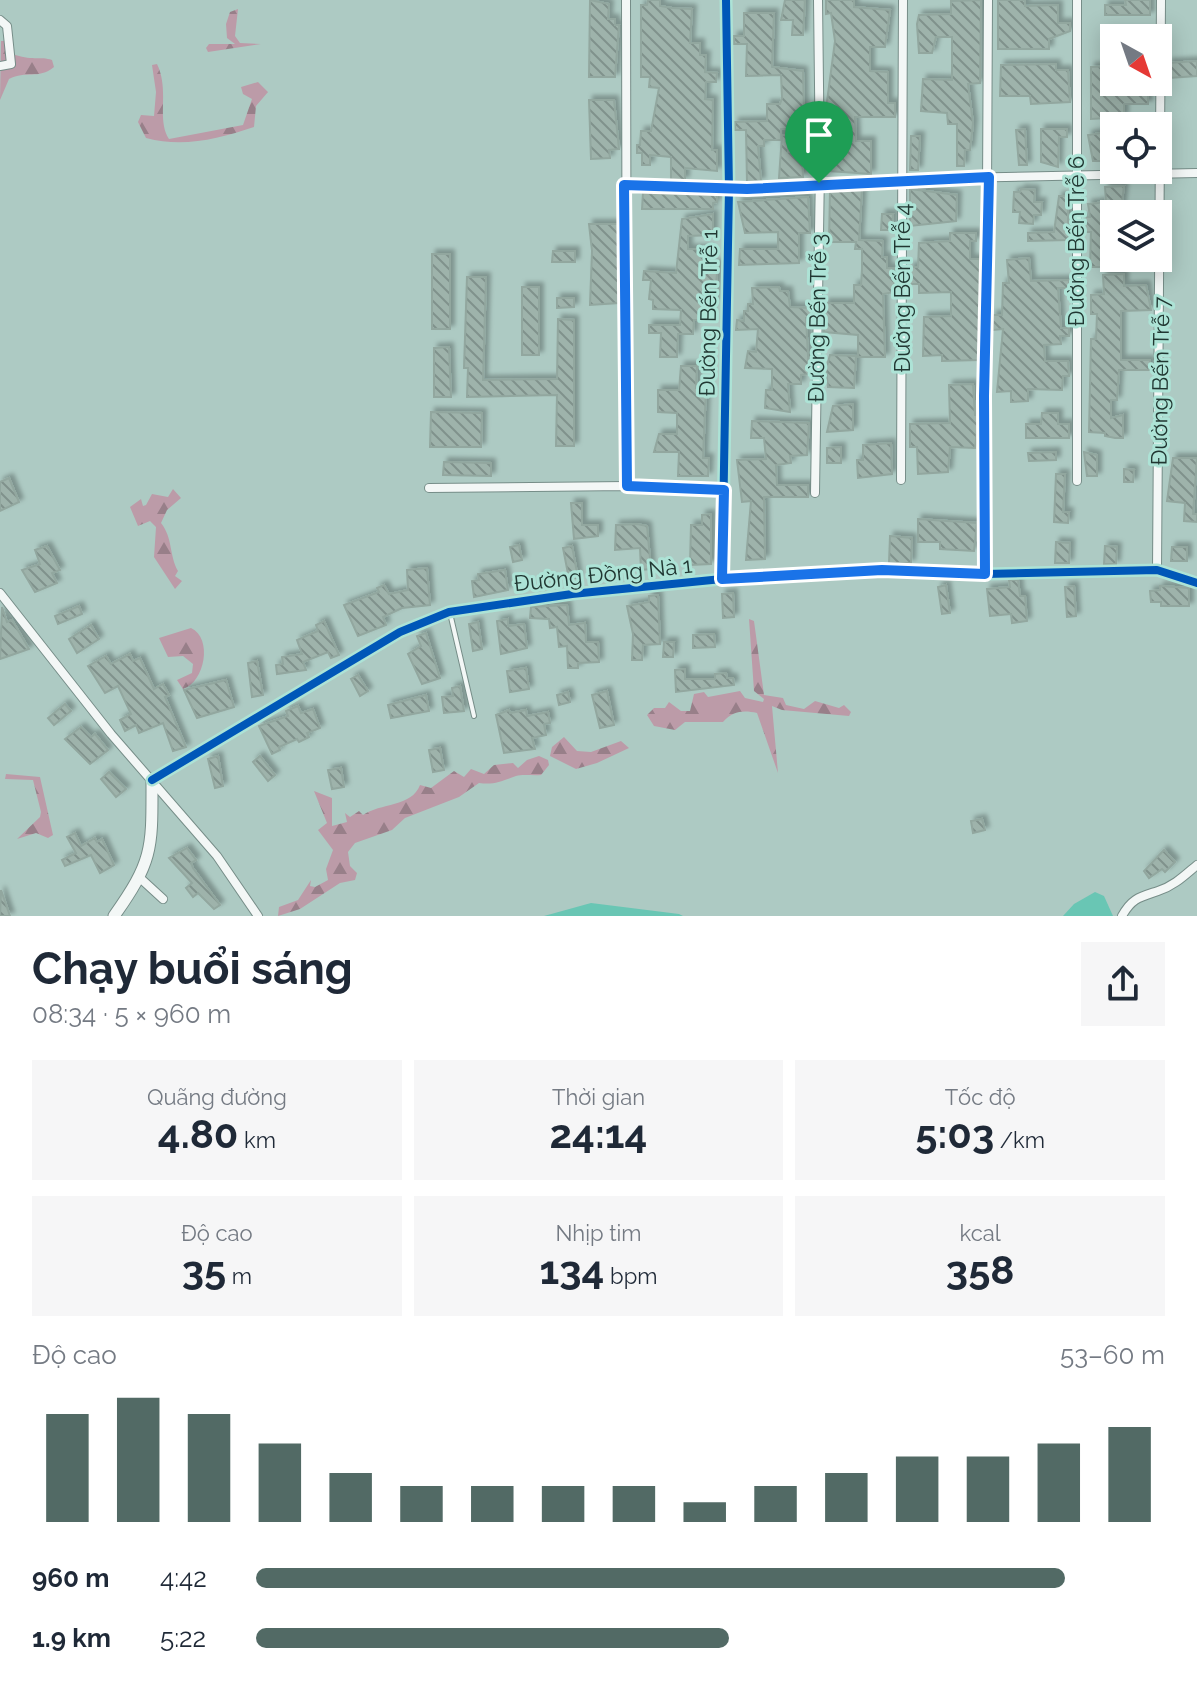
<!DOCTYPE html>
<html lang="vi">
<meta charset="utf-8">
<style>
:root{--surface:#fff;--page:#f6f6f7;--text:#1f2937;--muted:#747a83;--accent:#526a65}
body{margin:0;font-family:Raleway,sans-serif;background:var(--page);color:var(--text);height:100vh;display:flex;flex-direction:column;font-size:30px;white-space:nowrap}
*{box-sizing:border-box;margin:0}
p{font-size:26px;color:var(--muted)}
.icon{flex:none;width:44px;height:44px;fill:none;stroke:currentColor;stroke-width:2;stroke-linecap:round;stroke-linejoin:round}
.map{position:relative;height:916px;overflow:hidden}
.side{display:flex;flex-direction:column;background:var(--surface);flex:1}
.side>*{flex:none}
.needle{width:52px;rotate:140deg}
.tools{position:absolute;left:1100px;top:24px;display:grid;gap:16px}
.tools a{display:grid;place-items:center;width:72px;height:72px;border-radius:0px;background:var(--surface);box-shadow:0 4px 20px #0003;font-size:40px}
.pin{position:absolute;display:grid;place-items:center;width:68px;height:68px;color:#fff;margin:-82px -34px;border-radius:50% 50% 50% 0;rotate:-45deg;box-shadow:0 0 8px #0007}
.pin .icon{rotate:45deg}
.round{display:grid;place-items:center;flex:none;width:84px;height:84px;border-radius:0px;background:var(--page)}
.overview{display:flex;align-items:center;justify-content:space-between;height:136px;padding:0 32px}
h1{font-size:44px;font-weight:700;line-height:60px}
.metrics{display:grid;grid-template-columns:repeat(3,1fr);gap:12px;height:136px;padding:8px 32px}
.metrics div{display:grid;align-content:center;border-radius:0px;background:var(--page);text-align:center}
.metrics b{font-size:40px;font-weight:700}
.metrics small{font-size:22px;font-weight:400}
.metrics p{font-size:22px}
.chart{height:224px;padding:16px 32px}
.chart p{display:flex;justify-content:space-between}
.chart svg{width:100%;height:144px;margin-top:8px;stroke:var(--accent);stroke-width:6}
ul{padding:0 32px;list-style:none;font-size:26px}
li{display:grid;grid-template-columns:128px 96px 1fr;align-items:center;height:60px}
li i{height:20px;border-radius:10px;background:var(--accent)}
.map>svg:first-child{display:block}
</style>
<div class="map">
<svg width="1197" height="916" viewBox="0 0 1197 916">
<defs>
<pattern id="forest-firs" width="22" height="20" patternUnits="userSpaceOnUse" patternTransform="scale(2)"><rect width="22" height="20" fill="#bc9ba8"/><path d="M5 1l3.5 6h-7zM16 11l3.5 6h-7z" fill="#987f89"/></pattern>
<pattern id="building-back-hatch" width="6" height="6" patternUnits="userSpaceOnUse" patternTransform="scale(2)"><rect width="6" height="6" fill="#9eb3ab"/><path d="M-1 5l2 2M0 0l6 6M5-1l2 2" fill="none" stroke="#80928c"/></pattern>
<filter id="shadow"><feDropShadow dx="4" dy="-4" stdDeviation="2" flood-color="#0004"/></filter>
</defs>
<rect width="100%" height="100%" fill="#adcac3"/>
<g fill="url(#forest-firs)">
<path d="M238,9L235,36L240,43L261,44L208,52L206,48L209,44H235L227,38L226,24L230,12Z"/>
<path d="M1,41H7L13,54C30,61 41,56 52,60L54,67C38,80 26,70 9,79L0,100Z"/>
<path d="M157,64C170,91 156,119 169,139L243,125L252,99L243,94L241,87L258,82L268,92L256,106L254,127C218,139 183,148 146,138L138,122L141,115L154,116L156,92L152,65Z"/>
<path d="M173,489L181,498L167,510L161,523C173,538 169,555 178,571L175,576L182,581L175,589L154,557L156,527L150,521L138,526L130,507L141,499L143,506L146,505L152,494L168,497Z"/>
<path d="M749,619L754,621L764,695L783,698L786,705L804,709L815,701L839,708L844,705L851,712L849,716L782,710L772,706L778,773L757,713C743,710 733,711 723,722H685L675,730L654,726L647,715L654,708H665L669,702L681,711H690L694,694L704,692L708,697L740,691L745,698L763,702L764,699L754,691Z"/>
<path d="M191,628C213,638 205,682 183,689L177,680L192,673L193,664L183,656L168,657L159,638Z"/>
<path d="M564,737L577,751L591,752L621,741L629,748L597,763L576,769L550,756L552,747Z"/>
<path d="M539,756L548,760L549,765L541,775C534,776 523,774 516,776C502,781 495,785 479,783L459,797L405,818L392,830L355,843L348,852L350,866L357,873L355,880L340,883L300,909L278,916L279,907L298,900L311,880L310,886L315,887L328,880L326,869L333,850L318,830L327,823L314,791L332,798V826L347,822L345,813L350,817L359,811L363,815C380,803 412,807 420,785L431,788L454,771L464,777L471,769L484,774L494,765L513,763L518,768L527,760Z"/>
<path d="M6,774L40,777L53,835L48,838L36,833L17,839L40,817L41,812L33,780L5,779Z"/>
</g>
<g fill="#69c6b4">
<path d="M1095,892L1104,896L1113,916H1063L1074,904Z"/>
<path d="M591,903L679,914L683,916H544Z"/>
</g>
<g fill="url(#building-back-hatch)" stroke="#92a79f" stroke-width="2" filter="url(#shadow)">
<path d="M590,0L609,4L608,19H615V25H619L615,77H589Z"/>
<path d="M648,0H660V6L672,8L692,9L690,43H700V55H706L705,72L717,73L716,82H706L705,99L713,100L712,150H717V171L685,168V180H671V157L650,155V165H642V153H637V145H640L641,131H651L659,88L649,87L650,77H641V5H647Z"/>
<path d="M785,0H805L803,35H792L793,20H781Z"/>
<path d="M826,0H854V7L890,10L885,47H870V71L888,72V103H895V117H855L856,141H871V174L828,171L826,109L835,41L831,13L826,14Z"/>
<path d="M981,0L980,83L968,84L973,123L970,150H965L964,166H957V124H948L947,113L921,111L923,79L952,80V37H936L932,53H919L917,24L919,15L951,14V1Z"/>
<path d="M998,0H1025V6L1058,5V23H1070V31L1049,39V49H998Z"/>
<path d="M1125,0H1150V15H1105V5H1126Z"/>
<path d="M744,13H774L772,67L803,71L804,113L794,114L795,129H781V140H764V146H758L761,181L747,182L746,130H735V122L767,121V104H780L782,98L781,75L746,76L747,44H734V36H744Z"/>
<path d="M1197,61V76L1169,78L1168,63Z"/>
<path d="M1056,64V70H1068L1070,102L1031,104L1030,96H1000L1001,65Z"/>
<path d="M1114,66V82H1140V95L1148,94V104H1124V117L1091,119V67Z"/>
<path d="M589,100H614L619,149L609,150L610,158L591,159Z"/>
<path d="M1025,129L1027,165H1019L1016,130Z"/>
<path d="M1041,129H1067V137H1059L1058,167L1041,162Z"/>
<path d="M1114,131V168H1102V161H1093L1088,135Z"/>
<path d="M782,135H788V152L802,151L803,177L779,178Z"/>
<path d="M911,136H920L918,170H910Z"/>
<path d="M1124,186L1121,210H1114V245H1107L1106,267H1090L1091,232H1084V217H1090L1088,204L1106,202L1105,187Z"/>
<path d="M862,189L859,240L883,241L882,257H887V268H894V292L883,294L885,357H858V335L824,332L825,303H854V285H861L862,269V249H855L856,242H829L830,191Z"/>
<path d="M910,189L957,195L956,221L910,226Z"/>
<path d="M1021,189L1035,190L1034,202H1042L1041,215H1034L1033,224L1019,223L1020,212H1013L1014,192H1020Z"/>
<path d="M643,193L717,195V202L713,203V209H642Z"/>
<path d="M1059,196H1068V240L1028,241V233L1054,232Z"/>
<path d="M808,197L810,233H799V263L739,265L740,249H778V232L745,233L738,202Z"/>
<path d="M713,214V235L688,236V249H709L708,263L718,264L714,304H711V313H702V320H694L693,334H678L677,357H660L661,333H649V325H680L681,310L653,309V300L649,299L651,280H643L644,271L676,273L682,219Z"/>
<path d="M882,214H893L892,230H881Z"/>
<path d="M589,224H619V303L590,305L592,251Z"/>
<path d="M950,233H976V241H970V259H980L979,360L942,361V355L923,356L924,317L951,316V292L919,293V284H910V267H918L919,243L950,241Z"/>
<path d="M553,251H575V262H552Z"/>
<rect x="432" y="254" width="18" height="75"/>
<path d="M1029,258L1031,281L1069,280V288H1058L1061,328H1069V336H1060L1061,344L1044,345L1045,361H1068L1069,376H1063L1062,390L1028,389V401L1011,402V391L997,392L1003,329L993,330V315H1002L1003,283H1009L1007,260Z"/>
<path d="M1124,274V286L1146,285L1151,310L1121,311V360H1150V370H1119L1117,400H1111V418L1123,415V438H1115L1105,436V433L1089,432L1091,339H1096L1097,314H1091V295L1104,294L1103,275Z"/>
<path d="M467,277H486L483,380L557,379L558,319L574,320V446H556L557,395L467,397L468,368H464Z"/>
<rect x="522" y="287" width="17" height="68"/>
<path d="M779,287L780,291H788L790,307L811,308V318H806L809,374L801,375V384H788L790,412L765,408L766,390H772V369L745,368L748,351L756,352L758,329L736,330L737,320L744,321V311H748V304H753L752,288Z"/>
<path d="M557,298H574V307L557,308Z"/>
<path d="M449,347L451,397H434V348Z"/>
<path d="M830,355L856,356L854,388L828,387L826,369Z"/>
<path d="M681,366H697L696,388L706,389L703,458H709L708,476H678L679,452H654L659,434H677V413L658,412V390H679Z"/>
<path d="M973,384L975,415H979L975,448L950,447L948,472L918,474L917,447H910V424L950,423L949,385Z"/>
<path d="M853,404V430L827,432L833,406Z"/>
<path d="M431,412L482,413L481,447H430Z"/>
<path d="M1042,413H1058V424H1069V438H1026V424H1041Z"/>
<path d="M752,421L809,423L807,455L790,456L791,463L776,465L777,485H808V497H764L765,559L746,560L751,501L742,502L737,460L766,459L764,438H751Z"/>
<path d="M891,443L892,474L858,478L857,460H863V445Z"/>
<path d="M841,447V463H827V448Z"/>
<path d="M1056,452V460L1029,461L1028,453Z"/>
<path d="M1084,452L1097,455V476H1087Z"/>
<path d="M1173,458H1197L1193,514H1197V522L1184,521L1185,503L1167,501Z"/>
<path d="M444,462L491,463V476L443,475Z"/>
<path d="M1124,469L1134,470L1133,482H1124Z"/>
<path d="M1056,474H1065L1063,512H1069L1068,523L1054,522Z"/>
<path d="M9,478L19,502L0,511V482Z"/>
<path d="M571,503H582V525H598V536L574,539Z"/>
<path d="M711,514V564L690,565L691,525H702V515Z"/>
<path d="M918,519L977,523L974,551L940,549V542H918Z"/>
<path d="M637,524L647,526L651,569L641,570L640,548L615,550L616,525Z"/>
<path d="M890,536L912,538L911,563H889Z"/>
<path d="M1056,542L1070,543L1069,563H1055Z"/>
<path d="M519,545L522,560L513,562L510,547Z"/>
<path d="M47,546L60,570L52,573L57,583L35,592L22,570L40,564L35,550Z"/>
<path d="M572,546L578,578L569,579L563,548Z"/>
<path d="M1105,546L1117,547L1116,564H1104Z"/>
<path d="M1172,547H1187V561H1171Z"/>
<path d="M427,568L430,605L402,608L383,617L386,625L358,636L344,605L379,592L377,588L384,585L389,594L408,590L407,570Z"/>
<path d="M505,570L508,590L474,597L472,581L479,580L478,574Z"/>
<path d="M1009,580H1018L1020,596H1025L1027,621L1012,623L1011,614L990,616L987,589L1010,587Z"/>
<path d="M946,585L950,613L942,614L938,587Z"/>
<path d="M1074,586L1076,616L1067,617L1065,587Z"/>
<path d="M1160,586L1189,588V606H1161V602H1151L1150,591L1160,590Z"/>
<path d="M733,593L734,617L723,618L722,594Z"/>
<path d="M658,595L660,644L643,645L642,660H632L633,634L627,606L649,602V596Z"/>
<path d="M567,605L569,625L585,623L586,642H598L599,662L578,663V668H568L567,646L559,647L557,627L550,628L549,619L530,618L531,607Z"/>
<path d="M79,606L82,614L58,624L55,616Z"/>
<path d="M2,607L7,622L12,620L29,649L0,659Z"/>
<path d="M508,619V626L524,624L527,648L501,654L497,621Z"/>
<path d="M324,621L339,655L331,658L328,652L303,662L306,670L277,674L276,665L283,664L282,657L302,654L297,640L318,631L316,625Z"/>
<path d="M478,622L482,649L473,651L469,624Z"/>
<path d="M91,625L99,639L77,653L69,639Z"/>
<path d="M426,633L440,678L422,684L408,654L421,646L417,636Z"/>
<path d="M714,634L715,647L693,648V635Z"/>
<path d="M664,642H674L673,657H663Z"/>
<path d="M130,654L133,661L140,658L154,689L163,684L169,695L165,697L186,747L173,751L163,723L139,733L136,725L125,731L120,720L131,714L118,686L105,693L88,666L106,656L111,664Z"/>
<path d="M257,661L263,695L252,697L248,663Z"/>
<path d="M526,668L529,689L510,692L507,671Z"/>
<path d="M685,669V679H715V674L726,673L727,678H733L734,685L676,692L675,670Z"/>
<path d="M358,675L368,691L360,696L351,679Z"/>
<path d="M226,680L234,707L197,718L184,690Z"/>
<path d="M460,686L464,711L444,713L442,697L453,696L452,688Z"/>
<path d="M607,691L614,725L600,728L592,695Z"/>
<path d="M568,692L570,702L559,705L557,695Z"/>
<path d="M426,695L429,711L391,718L388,705Z"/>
<path d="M65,704L71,711L54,725L48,718Z"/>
<path d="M298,706L301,713L313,709L320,728L307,733L309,737L299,742L297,739L279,747L280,750L272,754L259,726L288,716L286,711Z"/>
<path d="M509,710L510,713L526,710L527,716L548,712L550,723L544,724L546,735L532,738L535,749L504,753L496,715Z"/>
<path d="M81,727L91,737L95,734L108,750L90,764L65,739Z"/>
<path d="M440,748L444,770L433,772L429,750Z"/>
<path d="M218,756L223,786L215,788L208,759Z"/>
<path d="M260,756L275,775L268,781L253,762Z"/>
<path d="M341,768L344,787L332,789L328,770Z"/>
<path d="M109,772L126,789L116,797L101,779Z"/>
<path d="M982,819L985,830L973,833L971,821Z"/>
<path d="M75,833L81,846L95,838L97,842L102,839L114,865L100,873L91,855L65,866L62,860L76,853L67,837Z"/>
<path d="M187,848L196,860L191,863L193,868L220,905L214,909L198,893L193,897L186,888L192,883L169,858Z"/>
<path d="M1164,850L1175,862L1165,872L1162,869L1149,878L1144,871Z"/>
<path d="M1,890L10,916H0Z"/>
</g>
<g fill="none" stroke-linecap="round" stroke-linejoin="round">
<defs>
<path id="service" d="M450,613L474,716"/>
<g id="minor">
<path d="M626,0L627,486"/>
<path d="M1077,0V481"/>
<path d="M0,20L7,26L11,64L0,66"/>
<path d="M624,185L747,189L902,179L1197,173"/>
<path d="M901,480L903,0"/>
<path d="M429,488L627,486L724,490"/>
<path d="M815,493L820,169L818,0"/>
<path d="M1157,570L1161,0"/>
<path d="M985,574L988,0"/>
<path d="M722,579L729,189L726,0"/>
<path d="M0,593L111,734L217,856L258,916"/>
<path d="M152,780L400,632L449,612L572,594L722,579L882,570L985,574L1157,570L1197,583"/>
<path d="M139,877L163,899"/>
<path d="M1122,916C1132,898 1140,897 1158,891C1174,886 1185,875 1197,865"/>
</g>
<path id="tertiary" d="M114,916C154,860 152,847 152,780"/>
</defs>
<use href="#service" stroke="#768d88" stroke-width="6"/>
<use href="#minor" stroke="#768d88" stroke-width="10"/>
<use href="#tertiary" stroke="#768d88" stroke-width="13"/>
<use href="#service" stroke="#f3f7f6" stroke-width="4"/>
<use href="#minor" stroke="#f3f7f6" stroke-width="8"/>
<use href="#tertiary" stroke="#f3f7f6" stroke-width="11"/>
<defs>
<g id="cycleway">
<path d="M722,579L729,189L726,0"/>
<path d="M152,780L400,632L449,612L572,594L722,579L882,570L985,574L1157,570L1197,583"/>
</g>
</defs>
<use href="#cycleway" stroke="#ade3d6" stroke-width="13"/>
<use href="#cycleway" stroke="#0057b8" stroke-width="8"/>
</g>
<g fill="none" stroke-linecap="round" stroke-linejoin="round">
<defs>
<path id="route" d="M989,177L984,396L985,574L882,570L722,579L724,490L627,486L624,185L747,189Z"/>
</defs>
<use href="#route" stroke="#fff" stroke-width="16"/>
<use href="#route" stroke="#1a73e8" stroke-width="10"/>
</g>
<g text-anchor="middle" stroke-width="6" stroke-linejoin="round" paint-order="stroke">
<g font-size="22" fill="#213732" stroke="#ade3d6">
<text transform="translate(1076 241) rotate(-90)" y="8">Đường Bến Trễ 6</text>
<text transform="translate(902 288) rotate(-90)" y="8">Đường Bến Trễ 4</text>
<text transform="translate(708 313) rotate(-89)" y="8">Đường Bến Trễ 1</text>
<text transform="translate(817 318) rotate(-89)" y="8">Đường Bến Trễ 3</text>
<text transform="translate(1160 381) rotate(-89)" y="8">Đường Bến Trễ 7</text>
<text transform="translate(603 574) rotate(-6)" y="8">Đường Đồng Nà 1</text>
</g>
</g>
</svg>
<div class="tools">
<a><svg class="needle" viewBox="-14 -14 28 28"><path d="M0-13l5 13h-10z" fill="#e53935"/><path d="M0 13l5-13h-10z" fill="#747a83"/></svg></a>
<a><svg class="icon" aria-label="locate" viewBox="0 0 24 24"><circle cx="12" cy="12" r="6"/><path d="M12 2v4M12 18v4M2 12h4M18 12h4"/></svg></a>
<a><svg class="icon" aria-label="layers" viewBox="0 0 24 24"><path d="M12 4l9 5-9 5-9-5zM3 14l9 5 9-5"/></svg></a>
</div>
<div class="pin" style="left:819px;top:183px;background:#1e9e55"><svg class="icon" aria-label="arrive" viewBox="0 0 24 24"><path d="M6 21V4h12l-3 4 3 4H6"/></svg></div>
</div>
<section class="side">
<div class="overview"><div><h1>Chạy buổi sáng</h1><p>08:34 · 5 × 960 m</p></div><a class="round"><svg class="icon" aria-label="share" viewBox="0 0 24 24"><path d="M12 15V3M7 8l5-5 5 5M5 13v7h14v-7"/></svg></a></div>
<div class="metrics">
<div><p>Quãng đường</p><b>4.80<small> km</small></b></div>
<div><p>Thời gian</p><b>24:14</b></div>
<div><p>Tốc độ</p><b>5:03<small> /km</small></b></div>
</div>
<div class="metrics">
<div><p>Độ cao</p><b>35<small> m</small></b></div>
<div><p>Nhịp tim</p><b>134<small> bpm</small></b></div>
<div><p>kcal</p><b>358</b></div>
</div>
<div class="chart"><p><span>Độ cao</span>53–60 m</p>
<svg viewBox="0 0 160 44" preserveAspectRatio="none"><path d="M5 44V11M15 44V6M25 44V11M35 44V20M45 44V29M55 44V33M65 44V33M75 44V33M85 44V33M95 44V38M105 44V33M115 44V29M125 44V24M135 44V24M145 44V20M155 44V15"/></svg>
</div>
<ul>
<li><b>960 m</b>4:42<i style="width:89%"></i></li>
<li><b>1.9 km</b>5:22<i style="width:52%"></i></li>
</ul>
</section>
